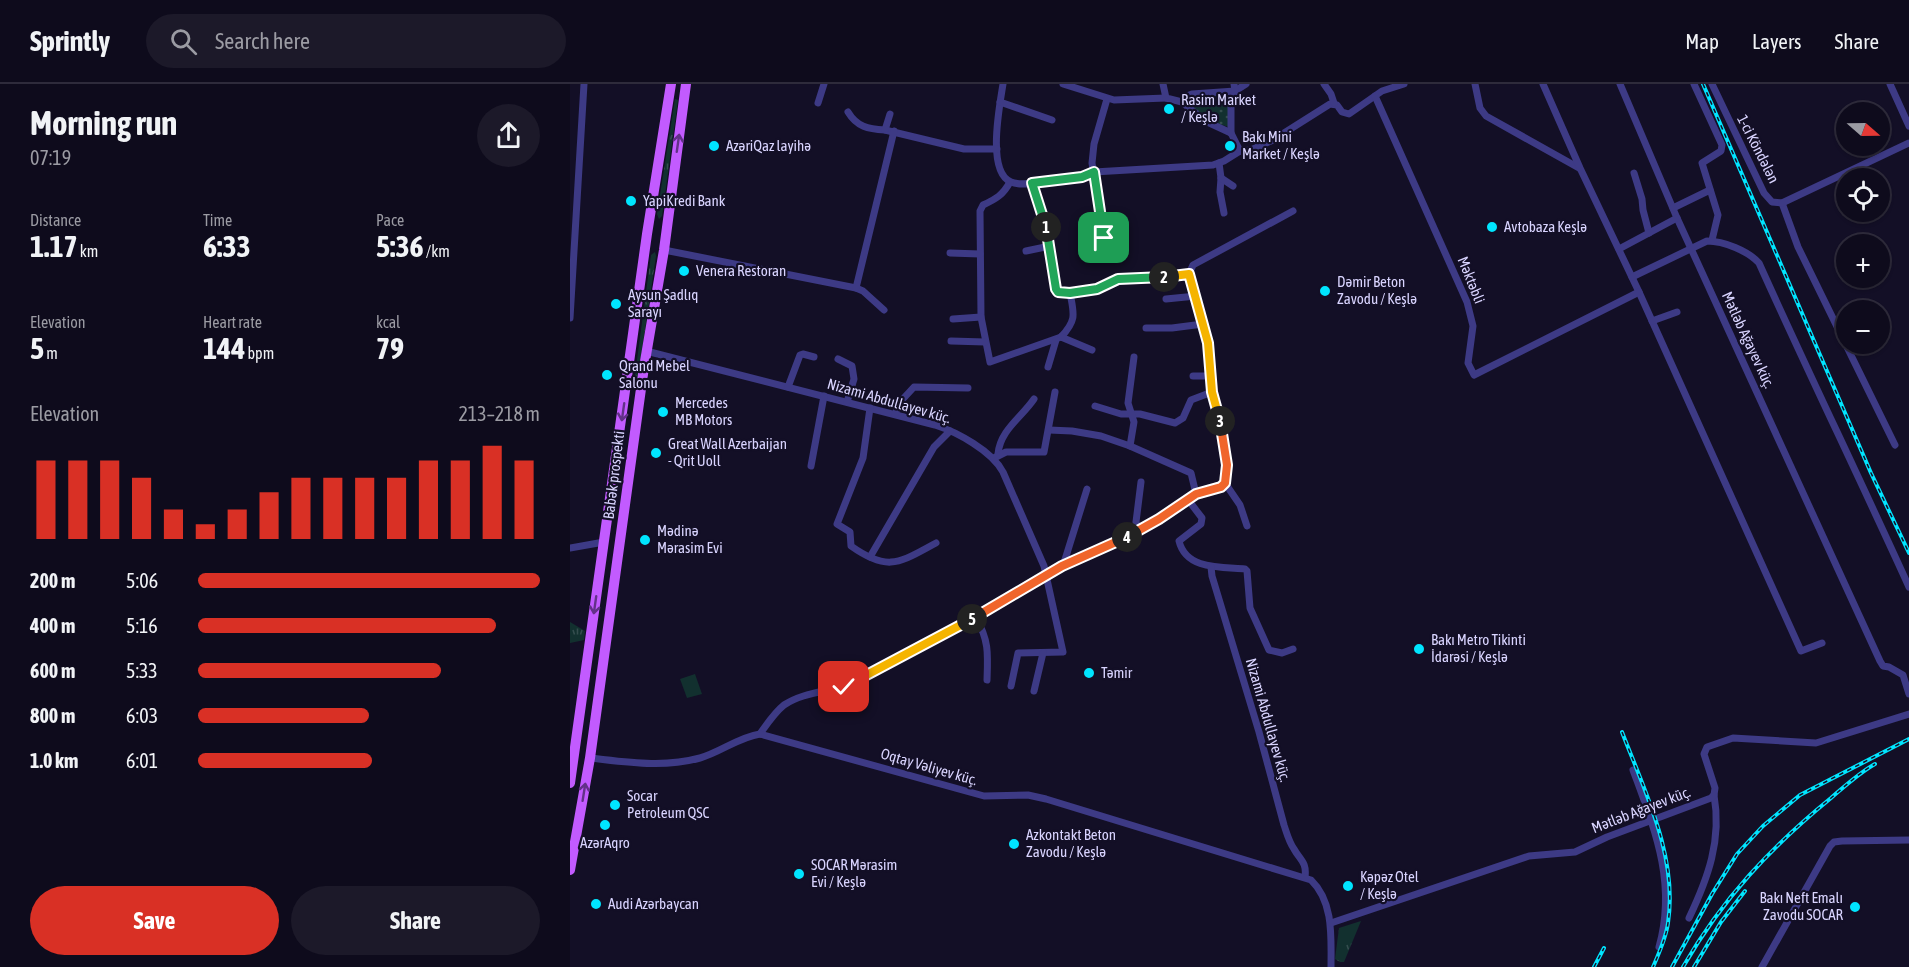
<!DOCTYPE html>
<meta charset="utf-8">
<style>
:root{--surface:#0e0b1c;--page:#1c1929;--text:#f1f3f6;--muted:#9b9ba3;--line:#2e2b3b;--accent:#d93025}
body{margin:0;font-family:"Asap Condensed",sans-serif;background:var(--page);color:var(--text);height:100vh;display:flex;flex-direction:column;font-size:22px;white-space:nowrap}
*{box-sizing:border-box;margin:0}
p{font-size:20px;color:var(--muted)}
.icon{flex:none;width:33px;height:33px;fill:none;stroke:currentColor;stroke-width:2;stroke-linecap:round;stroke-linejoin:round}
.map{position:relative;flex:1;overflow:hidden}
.side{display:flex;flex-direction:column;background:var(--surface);width:570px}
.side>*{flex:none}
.needle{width:39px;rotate:110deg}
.fabs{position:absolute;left:1266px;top:18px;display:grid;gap:12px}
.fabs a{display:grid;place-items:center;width:54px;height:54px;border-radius:50%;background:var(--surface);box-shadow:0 2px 4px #0004,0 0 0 2px var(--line);font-size:30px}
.pin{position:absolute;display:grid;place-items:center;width:51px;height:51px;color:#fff;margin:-26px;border-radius:12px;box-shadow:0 3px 9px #0006}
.km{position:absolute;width:30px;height:30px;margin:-15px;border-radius:50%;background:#222;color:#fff;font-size:16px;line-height:30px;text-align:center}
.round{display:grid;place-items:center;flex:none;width:63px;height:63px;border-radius:32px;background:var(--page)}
.summary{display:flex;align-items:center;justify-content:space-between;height:102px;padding:0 30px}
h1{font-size:33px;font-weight:700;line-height:45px}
.metrics{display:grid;grid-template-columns:repeat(3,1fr);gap:9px;height:102px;padding:6px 30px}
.metrics div{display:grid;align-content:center}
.metrics b{font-size:30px;font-weight:700}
.metrics small{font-size:16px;font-weight:400}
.metrics p{font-size:16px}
.chart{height:168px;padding:12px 30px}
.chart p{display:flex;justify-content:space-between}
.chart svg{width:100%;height:108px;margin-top:6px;stroke:var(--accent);stroke-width:6}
.primary-button{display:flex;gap:12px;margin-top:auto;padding:12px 30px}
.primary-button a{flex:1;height:69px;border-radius:36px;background:var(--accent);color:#fff;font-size:24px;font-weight:700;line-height:69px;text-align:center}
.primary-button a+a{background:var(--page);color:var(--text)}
ul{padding:0 30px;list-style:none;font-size:20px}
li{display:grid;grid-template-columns:96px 72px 1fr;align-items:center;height:45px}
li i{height:15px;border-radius:8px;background:var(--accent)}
header{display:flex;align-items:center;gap:36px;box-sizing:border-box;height:84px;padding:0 30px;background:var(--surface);border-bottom:2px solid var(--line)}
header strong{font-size:28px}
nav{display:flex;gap:33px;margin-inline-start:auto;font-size:21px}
.search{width:420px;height:54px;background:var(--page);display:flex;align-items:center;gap:15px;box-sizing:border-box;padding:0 21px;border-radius:33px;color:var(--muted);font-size:22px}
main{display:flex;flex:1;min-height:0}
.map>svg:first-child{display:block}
</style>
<header>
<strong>Sprintly</strong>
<div class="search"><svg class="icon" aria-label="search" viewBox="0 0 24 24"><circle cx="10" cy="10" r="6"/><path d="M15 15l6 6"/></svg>Search here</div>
<nav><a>Map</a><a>Layers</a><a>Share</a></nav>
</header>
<main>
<section class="side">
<div class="summary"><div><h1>Morning run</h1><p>07:19</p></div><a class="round"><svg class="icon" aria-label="share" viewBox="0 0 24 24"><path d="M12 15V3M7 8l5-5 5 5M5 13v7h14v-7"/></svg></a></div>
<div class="metrics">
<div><p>Distance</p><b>1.17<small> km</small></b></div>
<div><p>Time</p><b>6:33</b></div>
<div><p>Pace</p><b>5:36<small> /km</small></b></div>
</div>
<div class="metrics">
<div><p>Elevation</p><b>5<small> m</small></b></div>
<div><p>Heart rate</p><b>144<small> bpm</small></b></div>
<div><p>kcal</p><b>79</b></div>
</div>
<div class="chart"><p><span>Elevation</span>213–218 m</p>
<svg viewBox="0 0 160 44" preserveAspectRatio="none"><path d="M5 44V12M15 44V12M25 44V12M35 44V19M45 44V32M55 44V38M65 44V32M75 44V25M85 44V19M95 44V19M105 44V19M115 44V19M125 44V12M135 44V12M145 44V6M155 44V12"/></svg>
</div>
<ul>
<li><b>200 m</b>5:06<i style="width:100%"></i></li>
<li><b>400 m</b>5:16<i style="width:87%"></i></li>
<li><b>600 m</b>5:33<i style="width:71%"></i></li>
<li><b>800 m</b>6:03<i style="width:50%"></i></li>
<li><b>1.0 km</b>6:01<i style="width:51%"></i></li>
</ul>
<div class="primary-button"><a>Save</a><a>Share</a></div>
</section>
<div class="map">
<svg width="1339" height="883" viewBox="0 0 1339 883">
<defs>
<pattern id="grass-tufts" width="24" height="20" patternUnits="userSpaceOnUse" patternTransform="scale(1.5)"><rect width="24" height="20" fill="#12302f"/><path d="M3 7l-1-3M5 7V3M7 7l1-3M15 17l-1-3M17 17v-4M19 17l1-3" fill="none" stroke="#344d4e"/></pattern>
<pattern id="park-dots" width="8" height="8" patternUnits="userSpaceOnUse" patternTransform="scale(1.5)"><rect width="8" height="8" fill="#12302f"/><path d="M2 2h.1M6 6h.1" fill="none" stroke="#344d4e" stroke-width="1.8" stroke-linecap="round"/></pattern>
</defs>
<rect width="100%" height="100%" fill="#130f26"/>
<g fill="url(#grass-tufts)">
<path d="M105,15L108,16L92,132L89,135L87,130Z"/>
<path d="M85,168L86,172L66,306H63L81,171Z"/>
<path d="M0,538L15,547L14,556L0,559Z"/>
<path d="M791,837L774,878H770L765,875L769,844Z"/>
</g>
<path fill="url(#park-dots)" d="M658,11L659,43L642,38L624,24L623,12Z"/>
<path fill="#12302f" d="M125,590L132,610L117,614L110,595Z"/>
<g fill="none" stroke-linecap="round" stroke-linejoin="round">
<g stroke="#3d3a85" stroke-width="7">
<path d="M433,0C430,20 416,88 441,98C451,102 464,99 474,98C491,96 508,94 524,88L643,81L654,77L670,67L681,66L703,56L760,20L767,21L772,28L779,30L812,7L834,0"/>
<path d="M493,0L544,16L596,14"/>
<path d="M593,0L596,14L612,18L635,37L661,49L670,67"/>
<path d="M754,0L761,10L764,19"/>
<path d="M905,0L910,24L916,32L1009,84"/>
<path d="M973,0L1010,84L1069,208L1231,567L1252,559"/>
<path d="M1050,0L1107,134L1310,577L1313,582L1319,583L1333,591L1339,610"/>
<path d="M1124,0L1152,61L1151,67L1132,79L1148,131L1142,156"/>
<path d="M1142,0L1194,109L1202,118L1212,119L1228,163L1325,361"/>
<path d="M1320,0L1339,42"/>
<path d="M805,12L897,218L903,242L898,279L904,291L1069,208"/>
<path d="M430,18L482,36"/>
<path d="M612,18L617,12L622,10L665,7L676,0"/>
<path d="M248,19L254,0"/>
<path d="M278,28C287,43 298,45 315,46L394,65H427"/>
<path d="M315,46L320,30"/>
<path d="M661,49V23L665,7L664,0"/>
<path d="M649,79L651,94L650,108L654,129"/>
<path d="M1064,89L1072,115L1073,126L1079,149"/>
<path d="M651,94L663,102"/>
<path d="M440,98C433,111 426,115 413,121L410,127L411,233L420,278L491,253C507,236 504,230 500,209"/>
<path d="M462,99L477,146L486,205L488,208L500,209L527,205L548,195L619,190L623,181L723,127"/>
<path d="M1212,119L1339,59"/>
<path d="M1103,124L1140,106"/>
<path d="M534,154L522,79L524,60L537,15"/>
<path d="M1049,165L1107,134"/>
<path d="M94,166L286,204L293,207L314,226"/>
<path d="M456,167L480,162"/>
<path d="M380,169L410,170"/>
<path d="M1062,193L1137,157C1154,157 1178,167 1189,179C1238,288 1290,395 1339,503"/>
<path d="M286,204L324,47"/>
<path d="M596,215L626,212"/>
<path d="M0,234L14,0"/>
<path d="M383,235L411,233"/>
<path d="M1082,237L1107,228"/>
<path d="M576,244H602L633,240"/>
<path d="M491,253L522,266"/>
<path d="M381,257L415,258"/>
<path d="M76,267L365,341C387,348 422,367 433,388L474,482L493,568L448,569L441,602"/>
<path d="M268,275L282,282L284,295L277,318"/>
<path d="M478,283L486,256"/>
<path d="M623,292H640"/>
<path d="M218,303L230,271L233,270L244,273"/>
<path d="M525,322L551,330H570L605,339L613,334L621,316L642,308"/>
<path d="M300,324L293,374L267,440L280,448L281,462C319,489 330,478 366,459"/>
<path d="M325,330L332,316L344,303L398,304"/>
<path d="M479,346L502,347L531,352L560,362L621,389L626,410"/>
<path d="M560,362L564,338L558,319L564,273"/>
<path d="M428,370C430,346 452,333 464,315"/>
<path d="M424,374L436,368H474L485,308"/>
<path d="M241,382L254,312"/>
<path d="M655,399L670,421L677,442"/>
<path d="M619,417L632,434L631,440L609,457C616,486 651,483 675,485L677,487L680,524L699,566L712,569L723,565"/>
<path d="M569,447L566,438L571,398"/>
<path d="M0,464L34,458"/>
<path d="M300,473L364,363L380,347"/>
<path d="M493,482L517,405"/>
<path d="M641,483L642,492L689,648L714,741C717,750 719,758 724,765C730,776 737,778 735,793"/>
<path d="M406,534C419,556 418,570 417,596"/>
<path d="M464,607L473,569"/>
<path d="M190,650C197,640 204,629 214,621C235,607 262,608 285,598L406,534L493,482L569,447L619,417L626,410L651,403L655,399L657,381L649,333L642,308L638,259L619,190"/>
<path d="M20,674C57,678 93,684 130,674C151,668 169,653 190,650L414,712L458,711L476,715L741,796C764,818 761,854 761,883"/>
<path d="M1063,686C1085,746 1107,799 1089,863"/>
<path d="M1119,834C1138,794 1152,756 1144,711"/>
<path d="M761,839L959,772L1005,768L1037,753L1141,714L1144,711L1145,704L1134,670L1137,663L1163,654L1246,659L1339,630"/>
<path d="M1192,883L1260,762L1264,758L1272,757L1339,756"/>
</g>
<g stroke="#c25bff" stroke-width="10">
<path d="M0,699L77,150L101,0"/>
<path d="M0,786L20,674L74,283L94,166L116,0"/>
</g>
<defs>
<g id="rail">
<path d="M1133,0L1301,389L1339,469"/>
<path d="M1052,648C1075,708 1108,773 1098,839C1096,854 1089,869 1083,883"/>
<path d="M1024,883L1034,864"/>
<path d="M1102,883L1142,810L1167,770L1193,742L1230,711L1339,655"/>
<path d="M1113,883C1152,815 1201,763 1261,714C1275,702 1289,689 1305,680"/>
<path d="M1124,883L1151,838L1175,807"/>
</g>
</defs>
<use href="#rail" stroke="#00e5ff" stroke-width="4"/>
<use href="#rail" stroke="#130f26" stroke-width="1.5" stroke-dasharray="4.5" stroke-linecap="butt"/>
</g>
<defs><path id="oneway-shaft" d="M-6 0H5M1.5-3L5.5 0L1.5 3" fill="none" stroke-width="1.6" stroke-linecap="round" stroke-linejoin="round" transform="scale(1.5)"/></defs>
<g stroke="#623188">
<use href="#oneway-shaft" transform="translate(108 59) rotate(-82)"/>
<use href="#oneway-shaft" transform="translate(53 328) rotate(98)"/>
<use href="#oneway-shaft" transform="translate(25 521) rotate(98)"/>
<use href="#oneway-shaft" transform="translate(14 708) rotate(-81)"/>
</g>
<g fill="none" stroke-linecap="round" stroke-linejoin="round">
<defs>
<path id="split-1" d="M476,143L462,99L512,93L524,88L534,154"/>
<path id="split-2" d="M476,143L486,205L488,208L500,209L527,205L548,195L594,193"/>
<path id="split-3" d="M594,193L619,190L638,259L642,308L650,337"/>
<path id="split-4" d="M557,453L589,435L626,410L651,403L655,399L657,381L650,337"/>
<path id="split-5" d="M402,535L492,482L557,453"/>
<path id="split-6" d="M274,603L402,535"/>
</defs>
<use href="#split-1" stroke="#fff" stroke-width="12"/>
<use href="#split-2" stroke="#fff" stroke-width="12"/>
<use href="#split-3" stroke="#fff" stroke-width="12"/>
<use href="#split-4" stroke="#fff" stroke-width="12"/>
<use href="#split-5" stroke="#fff" stroke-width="12"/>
<use href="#split-6" stroke="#fff" stroke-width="12"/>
<use href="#split-1" stroke="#22a559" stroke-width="8"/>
<use href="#split-2" stroke="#22a559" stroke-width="8"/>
<use href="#split-3" stroke="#f5b400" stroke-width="8"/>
<use href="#split-4" stroke="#f0652b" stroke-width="8"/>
<use href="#split-5" stroke="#f0652b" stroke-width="8"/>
<use href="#split-6" stroke="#f5b400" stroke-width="8"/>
</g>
<g fill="#00e5ff" stroke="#130f26" stroke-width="2">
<circle cx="599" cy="25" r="6"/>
<circle cx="144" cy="62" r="6"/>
<circle cx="660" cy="62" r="6"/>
<circle cx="61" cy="117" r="6"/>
<circle cx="922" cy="143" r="6"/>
<circle cx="114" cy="187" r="6"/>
<circle cx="755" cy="207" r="6"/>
<circle cx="46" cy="220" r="6"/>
<circle cx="37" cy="291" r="6"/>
<circle cx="93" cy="328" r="6"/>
<circle cx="86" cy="369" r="6"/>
<circle cx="75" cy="456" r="6"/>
<circle cx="849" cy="565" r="6"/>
<circle cx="519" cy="589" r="6"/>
<circle cx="45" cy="721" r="6"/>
<circle cx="35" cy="741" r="6"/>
<circle cx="444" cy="760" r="6"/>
<circle cx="229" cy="790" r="6"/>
<circle cx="778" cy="802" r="6"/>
<circle cx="26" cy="820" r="6"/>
<circle cx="1285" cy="823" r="6"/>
</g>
<g text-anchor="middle" stroke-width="4.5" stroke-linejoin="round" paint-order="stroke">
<g font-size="15" fill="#d9d4ff" stroke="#130f26" text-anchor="start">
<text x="611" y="21">Rasim Market<tspan x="611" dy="17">/ Keşlə</tspan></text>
<text x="672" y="58">Bakı Mini<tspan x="672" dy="17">Market / Keşlə</tspan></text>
<text x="156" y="67">AzəriQaz layihə</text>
<text x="73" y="122">YapiKredi Bank</text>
<text x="934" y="148">Avtobaza Keşlə</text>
<text x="126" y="192">Venera Restoran</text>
<text x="767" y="203">Dəmir Beton<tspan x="767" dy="17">Zavodu / Keşlə</tspan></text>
<text x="58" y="216">Aysun Şadlıq<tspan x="58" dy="17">Sarayı</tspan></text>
<text x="49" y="287">Qrand Mebel<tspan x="49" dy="17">Salonu</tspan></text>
<text x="105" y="324">Mercedes<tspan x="105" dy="17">MB Motors</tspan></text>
<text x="98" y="365">Great Wall Azerbaijan<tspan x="98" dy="17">- Qrit Uoll</tspan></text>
<text x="87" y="452">Mədinə<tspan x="87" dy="17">Mərasim Evi</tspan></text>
<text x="861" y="561">Bakı Metro Tikinti<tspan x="861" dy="17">İdarəsi / Keşlə</tspan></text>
<text x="531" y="594">Təmir</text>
<text x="57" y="717">Socar<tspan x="57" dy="17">Petroleum QSC</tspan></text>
<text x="456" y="756">Azkontakt Beton<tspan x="456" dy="17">Zavodu / Keşlə</tspan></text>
<text x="35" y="764" text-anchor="middle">AzərAqro</text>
<text x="241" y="786">SOCAR Mərasim<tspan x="241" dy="17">Evi / Keşlə</tspan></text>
<text x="790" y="798">Kəpəz Otel<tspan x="790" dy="17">/ Keşlə</tspan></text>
<text x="1273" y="819" text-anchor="end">Bakı Neft Emalı<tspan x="1273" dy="17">Zavodu SOCAR</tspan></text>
<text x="38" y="825">Audi Azərbaycan</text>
</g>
<g font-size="15" fill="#d9d4ff" stroke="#130f26">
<text transform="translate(1188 65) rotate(63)" y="5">1-ci Köndələn</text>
<text transform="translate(901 196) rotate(68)" y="5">Məktəbli</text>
<text transform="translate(1178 256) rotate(65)" y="5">Mətləb Ağayev küç.</text>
<text transform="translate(319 317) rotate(16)" y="5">Nizami Abdullayev küç.</text>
<text transform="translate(44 391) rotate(-83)" y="5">Babək prospekti</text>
<text transform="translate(698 636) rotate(74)" y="5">Nizami Abdullayev küç.</text>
<text transform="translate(359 683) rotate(16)" y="5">Oqtay Vəliyev küç.</text>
<text transform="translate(1071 726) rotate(-21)" y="5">Mətləb Ağayev küç.</text>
</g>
</g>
</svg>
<div class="fabs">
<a><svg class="needle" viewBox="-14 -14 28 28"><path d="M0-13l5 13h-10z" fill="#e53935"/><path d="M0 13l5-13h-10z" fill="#9b9ba3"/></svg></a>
<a><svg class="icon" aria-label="locate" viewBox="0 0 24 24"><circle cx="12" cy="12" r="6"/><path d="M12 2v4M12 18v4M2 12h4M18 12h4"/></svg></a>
<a>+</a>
<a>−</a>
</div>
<div class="pin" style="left:534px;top:154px;background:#1e9e55"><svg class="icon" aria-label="arrive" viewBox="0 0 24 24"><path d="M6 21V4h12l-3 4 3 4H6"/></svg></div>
<div class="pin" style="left:274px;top:603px;background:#d93025"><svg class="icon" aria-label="check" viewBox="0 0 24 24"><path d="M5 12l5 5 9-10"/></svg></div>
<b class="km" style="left:476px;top:143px">1</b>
<b class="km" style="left:594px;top:193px">2</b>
<b class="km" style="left:650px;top:337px">3</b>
<b class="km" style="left:557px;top:453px">4</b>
<b class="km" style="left:402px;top:535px">5</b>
</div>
</main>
